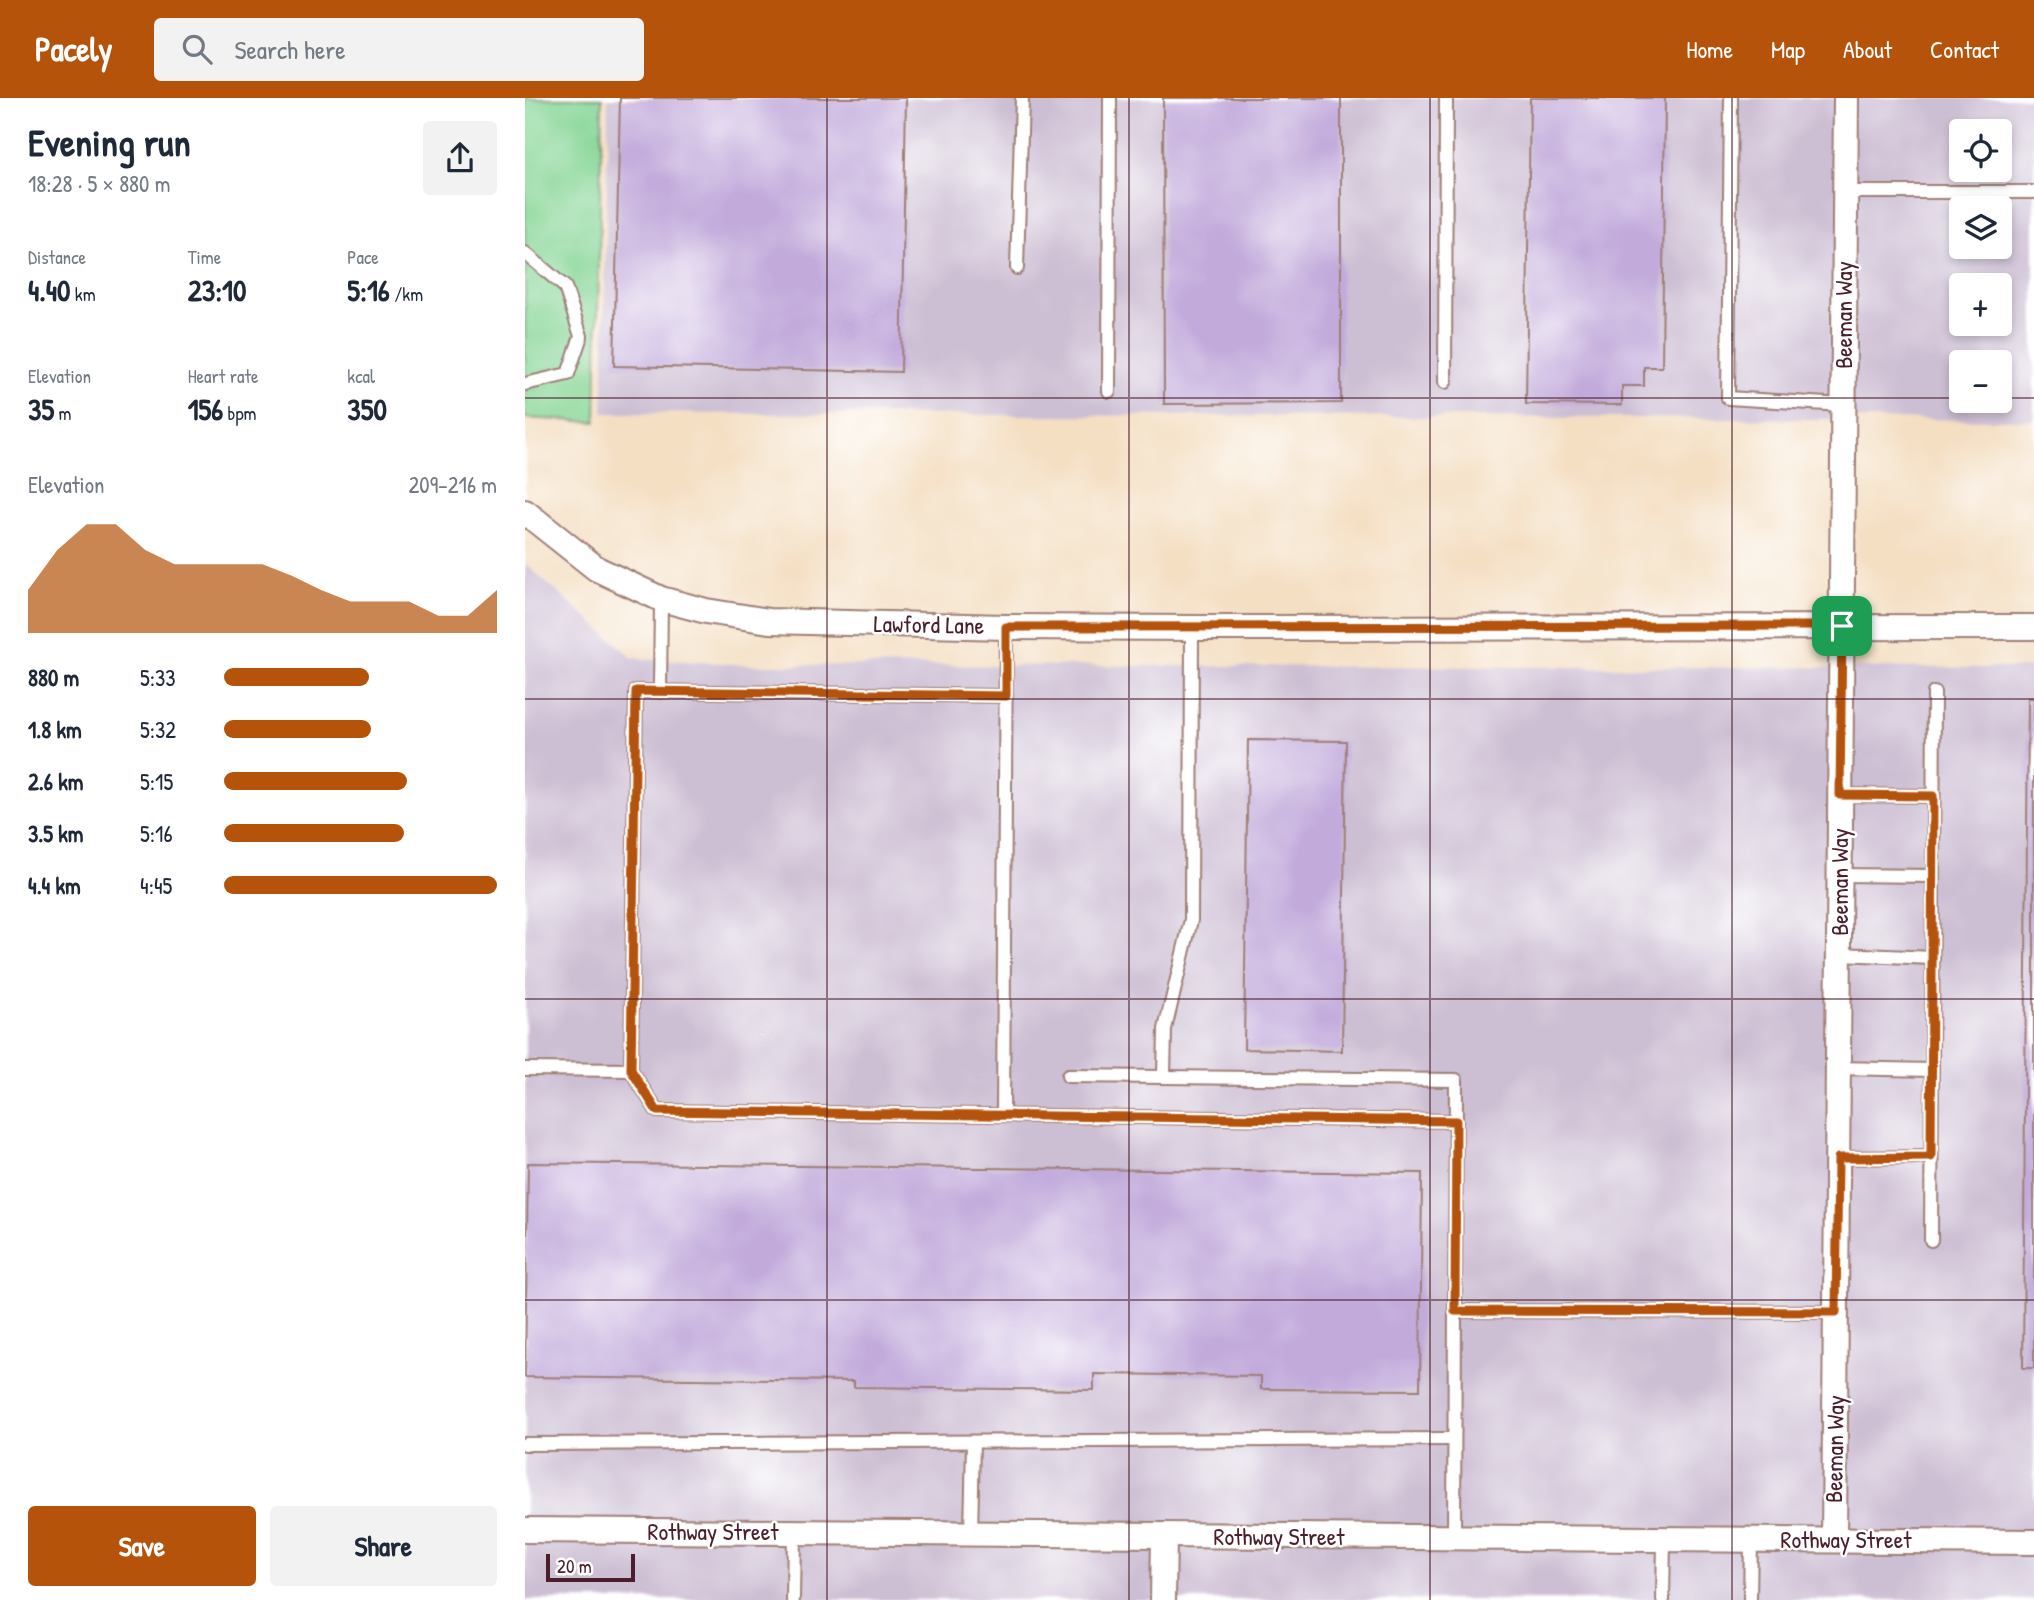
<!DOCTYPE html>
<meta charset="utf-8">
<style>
:root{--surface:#fff;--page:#f2f2f3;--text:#1f2937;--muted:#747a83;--accent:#b45309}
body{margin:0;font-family:"Patrick Hand",sans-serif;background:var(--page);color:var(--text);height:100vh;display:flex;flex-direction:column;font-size:26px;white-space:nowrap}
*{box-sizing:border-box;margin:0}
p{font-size:23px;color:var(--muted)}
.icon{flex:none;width:38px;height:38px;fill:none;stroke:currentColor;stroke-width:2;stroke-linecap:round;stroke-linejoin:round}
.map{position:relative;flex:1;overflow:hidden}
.sheet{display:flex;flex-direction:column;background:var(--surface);width:525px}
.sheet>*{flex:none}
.tools{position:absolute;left:1424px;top:21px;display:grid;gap:14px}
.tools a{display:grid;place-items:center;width:63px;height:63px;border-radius:7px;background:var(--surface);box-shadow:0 4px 10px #0003;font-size:35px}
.scale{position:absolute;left:21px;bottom:18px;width:89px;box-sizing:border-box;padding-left:7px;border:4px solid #4a1f2b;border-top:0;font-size:19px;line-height:24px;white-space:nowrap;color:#4a1f2b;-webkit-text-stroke:5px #fff;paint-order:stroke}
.pin{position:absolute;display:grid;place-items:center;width:60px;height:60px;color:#fff;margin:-30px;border-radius:14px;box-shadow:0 4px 10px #0006}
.round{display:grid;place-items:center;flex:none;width:74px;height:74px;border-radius:7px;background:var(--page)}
.head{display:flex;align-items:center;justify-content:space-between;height:119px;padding:0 28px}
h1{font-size:38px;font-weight:700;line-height:52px}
.stats{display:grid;grid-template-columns:repeat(3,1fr);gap:10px;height:119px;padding:7px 28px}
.stats div{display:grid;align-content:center}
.stats b{font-size:30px;font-weight:700}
.stats small{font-size:19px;font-weight:400}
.stats p{font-size:19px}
.chart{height:196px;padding:14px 28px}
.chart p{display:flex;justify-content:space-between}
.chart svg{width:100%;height:126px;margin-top:7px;fill:var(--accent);opacity:.7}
.primary-button{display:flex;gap:14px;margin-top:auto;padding:14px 28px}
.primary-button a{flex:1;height:80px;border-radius:7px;background:var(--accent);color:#fff;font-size:28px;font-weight:700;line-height:80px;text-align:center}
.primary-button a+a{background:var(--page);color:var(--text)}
ul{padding:0 28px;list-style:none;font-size:23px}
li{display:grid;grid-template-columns:112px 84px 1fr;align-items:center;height:52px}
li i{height:18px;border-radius:9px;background:var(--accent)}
header{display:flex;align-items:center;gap:42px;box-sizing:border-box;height:98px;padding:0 35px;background:var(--accent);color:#fff}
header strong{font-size:33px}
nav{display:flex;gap:38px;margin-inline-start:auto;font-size:24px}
.search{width:490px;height:63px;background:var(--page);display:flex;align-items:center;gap:18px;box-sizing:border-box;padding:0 24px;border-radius:7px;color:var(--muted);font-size:26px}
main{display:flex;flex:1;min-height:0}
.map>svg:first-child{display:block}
</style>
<header>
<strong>Pacely</strong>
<div class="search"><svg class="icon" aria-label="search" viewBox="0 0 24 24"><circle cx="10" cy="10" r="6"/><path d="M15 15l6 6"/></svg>Search here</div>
<nav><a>Home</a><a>Map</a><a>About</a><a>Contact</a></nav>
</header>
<main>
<section class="sheet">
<div class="head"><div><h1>Evening run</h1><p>18:28 · 5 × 880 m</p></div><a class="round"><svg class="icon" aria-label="share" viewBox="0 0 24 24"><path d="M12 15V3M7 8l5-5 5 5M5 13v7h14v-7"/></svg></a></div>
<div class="stats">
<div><p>Distance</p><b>4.40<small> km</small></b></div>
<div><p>Time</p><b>23:10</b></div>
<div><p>Pace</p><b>5:16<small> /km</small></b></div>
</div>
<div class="stats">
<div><p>Elevation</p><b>35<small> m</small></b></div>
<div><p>Heart rate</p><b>156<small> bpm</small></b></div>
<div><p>kcal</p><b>350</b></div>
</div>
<div class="chart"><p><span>Elevation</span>209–216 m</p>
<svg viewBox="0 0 160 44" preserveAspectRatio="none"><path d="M0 44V29L10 15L20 6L30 6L40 15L50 20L60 20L70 20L80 20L90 24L100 29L110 33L120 33L130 33L140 38L150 38L160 29V44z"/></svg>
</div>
<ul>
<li><b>880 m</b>5:33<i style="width:53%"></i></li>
<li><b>1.8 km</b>5:32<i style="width:54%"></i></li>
<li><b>2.6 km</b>5:15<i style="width:67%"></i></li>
<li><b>3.5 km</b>5:16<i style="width:66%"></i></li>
<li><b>4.4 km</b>4:45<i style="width:100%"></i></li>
</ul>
<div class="primary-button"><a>Save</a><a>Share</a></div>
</section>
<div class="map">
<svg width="1509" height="1502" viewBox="0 0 1509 1502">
<rect width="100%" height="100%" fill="#fff"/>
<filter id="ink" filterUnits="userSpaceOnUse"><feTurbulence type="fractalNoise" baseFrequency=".0143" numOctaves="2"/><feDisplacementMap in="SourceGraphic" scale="14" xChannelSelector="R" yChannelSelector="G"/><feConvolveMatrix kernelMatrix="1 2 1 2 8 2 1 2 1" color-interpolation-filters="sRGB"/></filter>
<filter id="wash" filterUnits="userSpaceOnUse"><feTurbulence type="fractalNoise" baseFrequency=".00686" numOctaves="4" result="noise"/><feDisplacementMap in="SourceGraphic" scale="28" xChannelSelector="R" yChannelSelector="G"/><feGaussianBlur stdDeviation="1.57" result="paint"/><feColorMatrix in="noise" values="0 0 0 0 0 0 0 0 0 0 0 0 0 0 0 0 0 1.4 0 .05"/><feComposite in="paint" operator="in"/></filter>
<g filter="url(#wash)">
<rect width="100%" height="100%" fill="#f4dfc3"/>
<g fill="#ccbed3" fill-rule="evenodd">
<path d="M83,0H1509V322L78,315ZM1437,33H1475V72H1437ZM1437,110H1475V149H1437ZM1437,187H1475V226H1437ZM1437,264H1475V303H1437Z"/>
<path d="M0,466L108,560L227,567L1509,570V1502H0Z"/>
</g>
<path fill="#86d595" stroke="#687a60" stroke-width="2" d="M0,0H77L71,324L0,320Z"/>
<g id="blocks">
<g fill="#c2abdb">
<path d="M95,0H381L376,274L89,268Z"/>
<path d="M638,0H816V305L639,306Z"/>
<path d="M1005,0H1140L1137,269H1119V288H1097V307L1001,306Z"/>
<path d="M1503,600H1509V1270H1498Z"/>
<path d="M723,642L821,643L817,953L719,951Z"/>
<path d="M3,1065L897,1075L895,1292L736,1291V1278L569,1276V1292L329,1289V1283L0,1279Z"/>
</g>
</g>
</g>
<g filter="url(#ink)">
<use href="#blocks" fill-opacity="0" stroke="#9f7f77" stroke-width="2"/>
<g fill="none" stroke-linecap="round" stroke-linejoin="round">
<defs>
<g id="service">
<path d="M1206,0L1203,300L1318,307"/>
<path d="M1320,94H1509"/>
<path d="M0,155L40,189L56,238L43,276L0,286"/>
<path d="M492,170L497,0"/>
<path d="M920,284L921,0"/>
<path d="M584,293L585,0"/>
<path d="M135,594L136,501"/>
<path d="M1316,697L1408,698"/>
<path d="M1315,777L1408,778"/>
<path d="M1314,856L1408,860"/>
<path d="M1313,970L1407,972"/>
<path d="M0,971L106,972L132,1013L931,1023"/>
<path d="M106,972L111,593L481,598"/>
<path d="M543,978L931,982L929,1440"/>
<path d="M639,978L640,931L666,822L667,530"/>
<path d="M478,1017L481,529"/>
<path d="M1313,1060L1406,1059"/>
<path d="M1406,1142L1409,595"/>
<path d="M930,1213L1311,1214"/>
<path d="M0,1346L929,1341"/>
<path d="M446,1436L448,1344"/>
<path d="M268,1502L269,1434"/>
<path d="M1138,1502L1139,1441"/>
<path d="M1225,1502L1226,1442"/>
</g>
<g id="minor">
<path d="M0,414L72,471L136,501L181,513L244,523L481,529L667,530L1509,529"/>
<path d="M0,1432L1509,1444"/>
<path d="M1309,1442L1321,0"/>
<path d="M638,1502L639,1438"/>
</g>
</defs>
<use href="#service" stroke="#9f7f77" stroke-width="16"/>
<use href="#minor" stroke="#9f7f77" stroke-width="28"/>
<use href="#service" stroke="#fff" stroke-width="12"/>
<use href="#minor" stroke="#fff" stroke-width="24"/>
</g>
</g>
<g fill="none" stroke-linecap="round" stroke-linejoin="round" filter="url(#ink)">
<defs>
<path id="route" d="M1317,528L1315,697L1408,698L1406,1059L1313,1060L1311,1214L930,1213L931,1023L132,1013L106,972L111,593L481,598V529Z"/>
</defs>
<use href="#route" stroke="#fff" stroke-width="14"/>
<use href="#route" stroke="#b45309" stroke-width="9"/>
</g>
<path fill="none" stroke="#4a1f2b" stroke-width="2" stroke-opacity="0.55" d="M302,0V1502M604,0V1502M905,0V1502M1207,0V1502M0,300H1437M1475,300H1509M0,601H1509M0,901H1509M0,1202H1509"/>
<g text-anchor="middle" stroke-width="5" stroke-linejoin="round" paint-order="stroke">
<g font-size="24" fill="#4a1f2b" stroke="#fff">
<text transform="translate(1319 217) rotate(-90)" y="8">Beeman Way</text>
<text transform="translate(404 527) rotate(1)" y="8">Lawford Lane</text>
<text transform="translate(1315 784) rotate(-90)" y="8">Beeman Way</text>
<text transform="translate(1310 1351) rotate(-89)" y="8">Beeman Way</text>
<text x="188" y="1442">Rothway Street</text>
<text x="754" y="1447">Rothway Street</text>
<text x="1321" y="1450">Rothway Street</text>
</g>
</g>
</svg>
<div class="tools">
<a><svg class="icon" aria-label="locate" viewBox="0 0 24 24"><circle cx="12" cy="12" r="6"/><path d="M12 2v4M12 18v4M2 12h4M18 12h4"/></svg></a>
<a><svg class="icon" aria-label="layers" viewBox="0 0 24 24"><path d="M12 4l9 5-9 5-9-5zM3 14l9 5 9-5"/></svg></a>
<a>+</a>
<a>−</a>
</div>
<div class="scale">20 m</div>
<div class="pin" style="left:1317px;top:528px;background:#1e9e55"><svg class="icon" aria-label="arrive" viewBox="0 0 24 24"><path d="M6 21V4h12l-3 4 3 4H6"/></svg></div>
</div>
</main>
